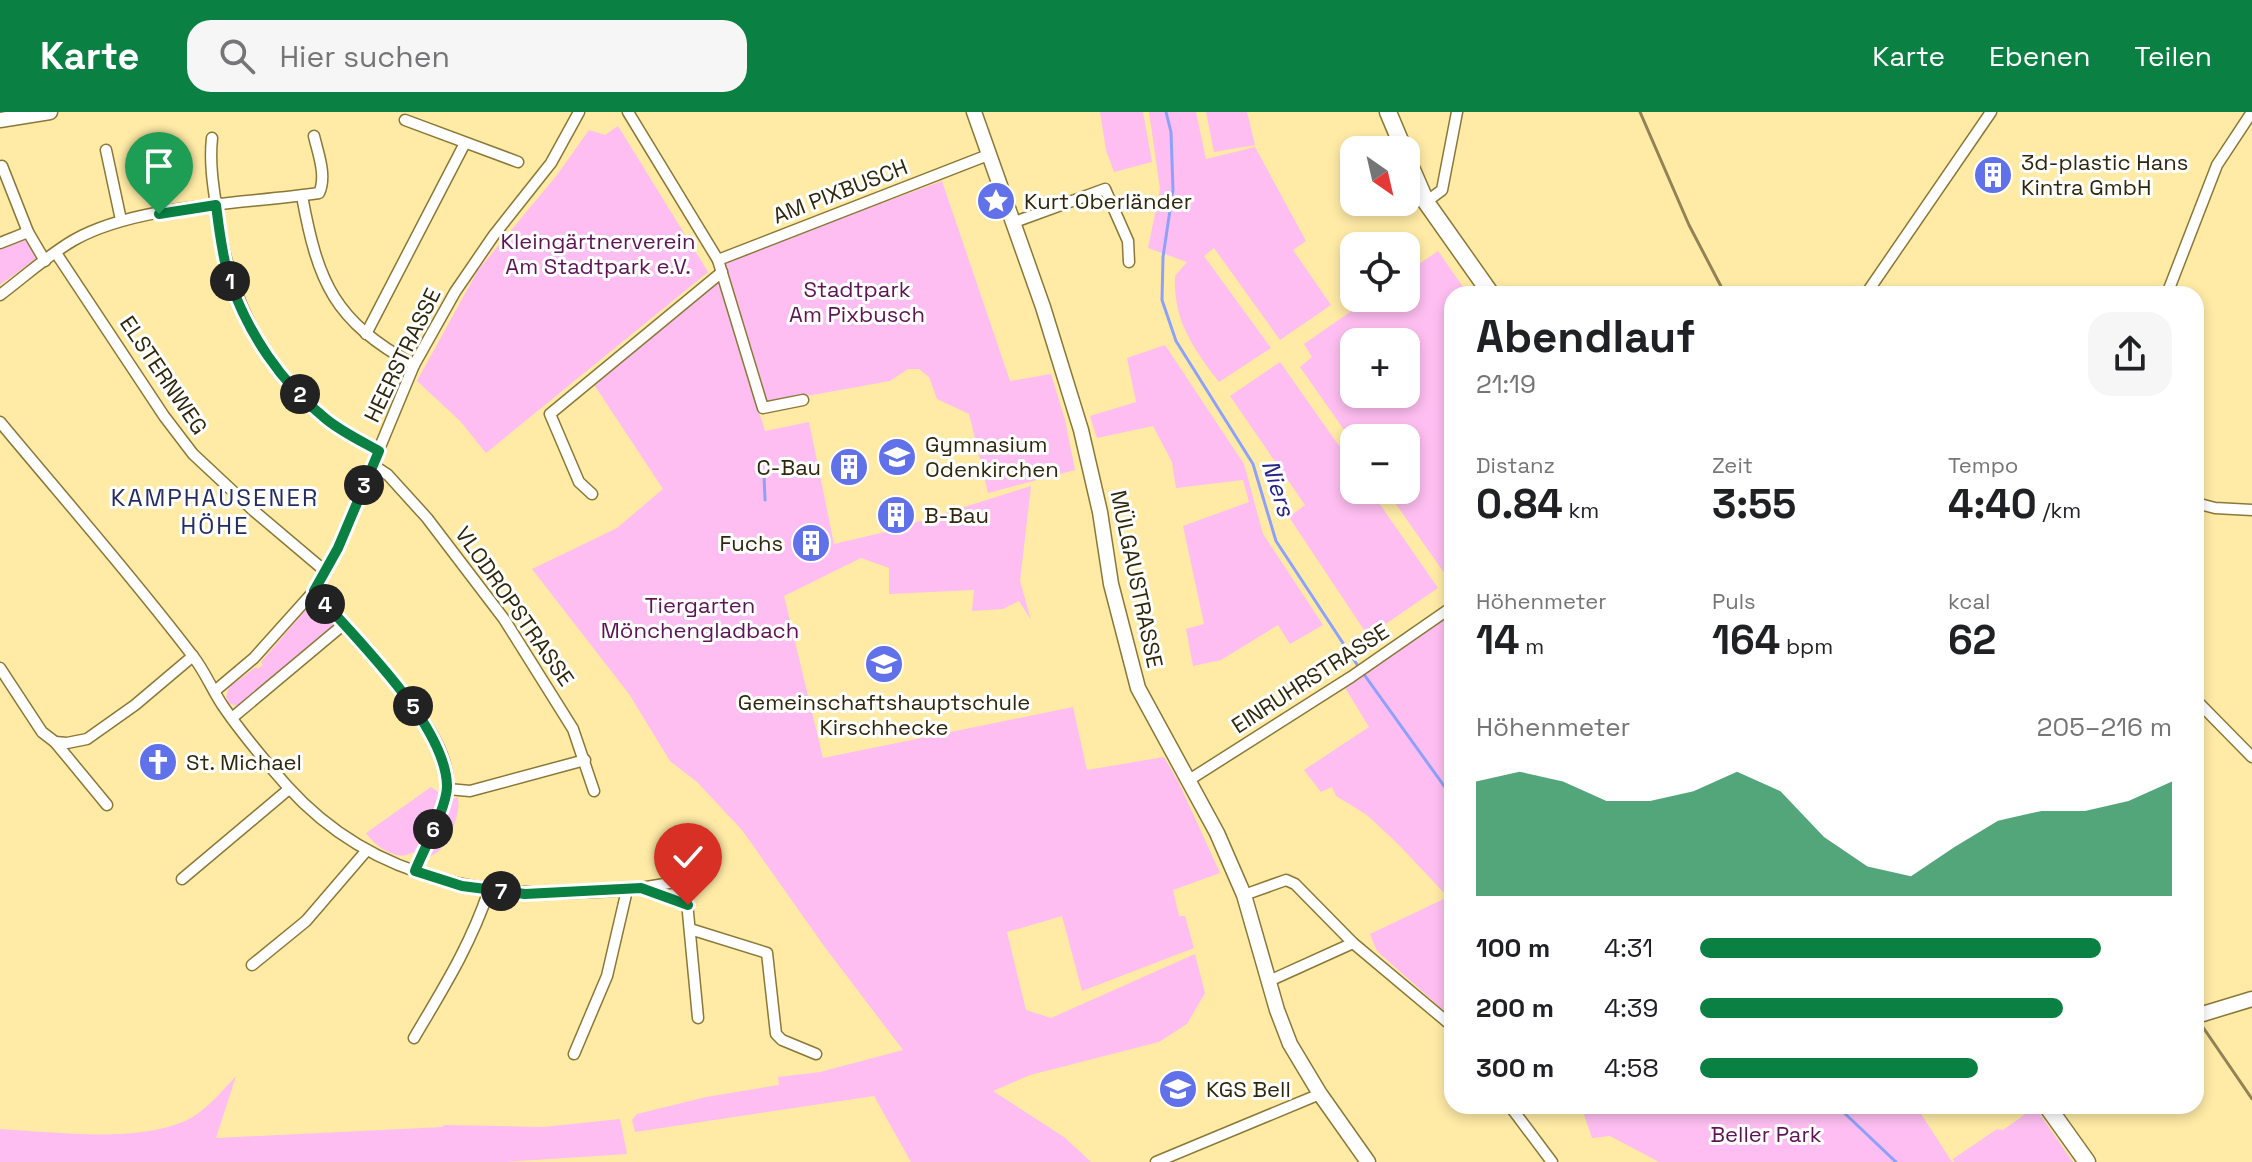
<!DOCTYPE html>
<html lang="de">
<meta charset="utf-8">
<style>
:root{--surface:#fff;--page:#f6f6f6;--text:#202124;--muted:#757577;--accent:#0b8043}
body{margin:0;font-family:"Space Grotesk",sans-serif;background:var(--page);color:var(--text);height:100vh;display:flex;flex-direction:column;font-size:30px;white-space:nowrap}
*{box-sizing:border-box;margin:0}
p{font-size:26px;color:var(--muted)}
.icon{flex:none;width:44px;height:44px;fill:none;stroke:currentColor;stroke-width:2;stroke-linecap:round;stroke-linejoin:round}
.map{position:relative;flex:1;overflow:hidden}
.drawer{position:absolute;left:1444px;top:174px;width:760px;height:828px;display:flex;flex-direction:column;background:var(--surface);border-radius:24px;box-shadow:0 4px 12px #0003}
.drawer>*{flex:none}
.needle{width:52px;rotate:146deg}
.controls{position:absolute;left:1340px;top:24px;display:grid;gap:16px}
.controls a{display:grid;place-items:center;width:80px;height:80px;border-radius:16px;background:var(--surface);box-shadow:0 4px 12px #0003;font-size:40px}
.pin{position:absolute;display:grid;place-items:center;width:68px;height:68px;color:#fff;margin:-82px -34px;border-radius:50% 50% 50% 0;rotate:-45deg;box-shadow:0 0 8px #0007}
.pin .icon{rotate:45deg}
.km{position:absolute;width:40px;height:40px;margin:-20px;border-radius:50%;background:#222;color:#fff;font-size:22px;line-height:40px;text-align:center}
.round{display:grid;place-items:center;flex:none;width:84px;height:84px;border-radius:24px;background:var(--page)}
.head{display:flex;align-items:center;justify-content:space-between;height:136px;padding:0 32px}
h1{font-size:44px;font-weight:700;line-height:60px}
.stats{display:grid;grid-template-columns:repeat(3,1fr);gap:12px;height:136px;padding:8px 32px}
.stats div{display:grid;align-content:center}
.stats b{font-size:40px;font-weight:700}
.stats small{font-size:22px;font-weight:400}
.stats p{font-size:22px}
.chart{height:224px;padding:16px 32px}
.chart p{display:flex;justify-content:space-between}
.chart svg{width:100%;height:144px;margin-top:8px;fill:var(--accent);opacity:.7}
ul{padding:0 32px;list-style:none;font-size:26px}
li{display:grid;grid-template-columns:128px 96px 1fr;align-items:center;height:60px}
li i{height:20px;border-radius:10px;background:var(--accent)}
header{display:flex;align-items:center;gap:48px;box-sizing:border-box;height:112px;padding:0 40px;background:var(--accent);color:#fff}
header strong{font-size:38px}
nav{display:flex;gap:44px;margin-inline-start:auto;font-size:28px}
.search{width:560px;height:72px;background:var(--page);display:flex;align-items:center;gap:20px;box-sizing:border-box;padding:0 28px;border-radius:24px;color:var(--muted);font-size:30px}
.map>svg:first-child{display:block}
</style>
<header>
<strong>Karte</strong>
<div class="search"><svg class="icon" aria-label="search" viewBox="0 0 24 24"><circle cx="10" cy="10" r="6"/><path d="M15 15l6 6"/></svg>Hier suchen</div>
<nav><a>Karte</a><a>Ebenen</a><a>Teilen</a></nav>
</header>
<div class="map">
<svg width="2252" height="1050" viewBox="0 0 2252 1050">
<rect width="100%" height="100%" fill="#ffeba6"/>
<g fill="#febef1" fill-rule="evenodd">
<path d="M1100,0H1143L1152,50L1114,60L1106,38Z"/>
<path d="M1149,0H1196L1206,47L1255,35L1306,129L1293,138L1331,193L1280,228L1214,136L1204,144L1271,236L1219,270C1193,236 1173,208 1175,164L1187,150L1148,136L1160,77Z"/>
<path d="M1206,0H1247L1255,33L1214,40Z"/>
<path d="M618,14L708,160L486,341L460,309L417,269L478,158L557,63L589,18L605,23Z"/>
<path d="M942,69L1010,269L1051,262L1065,308L1075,358L988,381L969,302L937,287L929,265L919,257H908L890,269L790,287L759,300L765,319L809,310L834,432L885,420L1031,374L1020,469L1031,508L1019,489L1003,497L972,499L974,478L889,482V456L861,446L784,484L823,646L1073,595L1087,658L1164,645L1179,671L1220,761L1173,778L1179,804H1185L1194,836L1082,879L1062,804L1007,820L1026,898L1051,906L1195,842L1205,881L1187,912L1159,930L1030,963L993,979L1064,1025L1091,1050H911L874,984L635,1020L632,1008L637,1002L706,985L779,973L778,965L820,960L903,938L824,834L742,718L697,670L670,649L629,582L532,457L617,416L663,377L593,271L716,170L718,151Z"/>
<path d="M25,125L37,146L0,173V135Z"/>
<path d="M1438,139L1468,182H1452V472L1386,378H1406V326H1354V332L1300,255L1312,245L1304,232L1370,186H1406V161ZM1406,230V282H1354V230Z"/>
<path d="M1165,233L1244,352L1263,422L1323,513L1290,532L1278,513L1221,548L1193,554L1186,517L1204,512L1183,414L1249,390L1243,368L1176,376L1172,350L1153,314L1097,326L1090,304L1136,290L1127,246Z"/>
<path d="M1280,250L1354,355V378H1370L1438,476L1368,524L1289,405L1305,393L1230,284Z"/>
<path d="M315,487L334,511V515L242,591L236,594L229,591L226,585L229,575L256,555L258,557L263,553L261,550Z"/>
<path d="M1452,500V906L1377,839L1370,822L1448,785L1398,732L1367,703L1336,684L1332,675L1321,680L1304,658L1369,615L1344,574Z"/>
<path d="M431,675L438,680V685L418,739C414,740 410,742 406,743C393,747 372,731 366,721Z"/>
<path d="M458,685C461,703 447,741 428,745C430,728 440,690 458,685Z"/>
<path d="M236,964L216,1026L442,1015L444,1013L543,1015L620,1007L627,1042L505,1050H0V1017C54,1020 135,1031 185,1009C205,1000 221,980 236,964Z"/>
<path d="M1581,994H1916L1952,1050H1659L1610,1024L1592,1026Z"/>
<path d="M2035,995L2073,1050H1954L1953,1047L1997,1017L2003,1018Z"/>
</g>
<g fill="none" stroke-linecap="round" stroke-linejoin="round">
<g stroke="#8da1fa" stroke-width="3">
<path d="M1166,0L1171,20L1173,78L1163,145L1162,188L1176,229L1253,352L1276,429L1358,554"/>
<path d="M764,363L765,388"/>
<path d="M1363,561L1452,685"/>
<path d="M1837,994L1896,1050"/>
</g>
<defs>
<g id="street">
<path d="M628,0L718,148L763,296L803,288"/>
<path d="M405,8L518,50"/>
<path d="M212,26C209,53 214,79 218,106C229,184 263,256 326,307C342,320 361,329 379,339"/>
<path d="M106,38L121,108"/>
<path d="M2,54L28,120L45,149"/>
<path d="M302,84C318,171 334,209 414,253"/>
<path d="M1426,90L1442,78L1457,0"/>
<path d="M1012,111L1105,77L1128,129L1129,150"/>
<path d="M0,131L28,120"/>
<path d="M56,141L164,304L193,342L254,399L325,459"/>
<path d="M718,148L988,43"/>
<path d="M1866,182L1991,0"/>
<path d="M2167,182L2217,53L2252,0"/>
<path d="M0,183C24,165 48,143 74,128C138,92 245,92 319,81C327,64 318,41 314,24"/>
<path d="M366,222L465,31"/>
<path d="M0,310C64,387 131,463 192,543C205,559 212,578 223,594C242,622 265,649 287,674C377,774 499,789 626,778C646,776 665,771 685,769L698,906"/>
<path d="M373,353L388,363L427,406L504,507L573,617L594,679"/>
<path d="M592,382L579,370L550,302L722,160"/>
<path d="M2196,391L2215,396L2252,398"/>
<path d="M343,513C375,549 456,627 447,678C442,706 426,734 415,759"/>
<path d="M0,556L42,620L55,630L107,693"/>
<path d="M216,578L254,546L314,479L338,436L414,253L455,180L494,123L551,51L579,0"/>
<path d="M2196,588L2252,645"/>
<path d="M232,606L343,513L314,479"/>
<path d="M55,630L67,631L87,627L135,593L193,544"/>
<path d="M1189,668L1351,565L1452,495"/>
<path d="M448,677L470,679L585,648"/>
<path d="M182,767L289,677"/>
<path d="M645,777L688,793"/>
<path d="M1244,783L1286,768L1295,772L1353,831L1452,914"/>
<path d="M690,817L767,841L776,922L782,928L816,942"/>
<path d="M252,853L306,809L367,738"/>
<path d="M1269,869L1353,831"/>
<path d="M414,926C444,875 470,834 489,778"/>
<path d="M574,942L607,864L627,778"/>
<path d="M1510,994L1552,1050"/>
<path d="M1156,1050L1320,982"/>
</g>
<g id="secondary">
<path d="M974,0L1043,195L1081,318L1100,400L1111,472L1138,576L1217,721L1244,783L1277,898L1290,932L1320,982L1368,1050"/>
<path d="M0,8L50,0"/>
<path d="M2196,904L2252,887"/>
</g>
<g id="primary">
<path d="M1388,0L1404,38"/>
<path d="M1406,44L1426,90L1491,182"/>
<path d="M2047,994L2087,1050"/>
</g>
</defs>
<use href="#street" stroke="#8b7836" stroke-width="13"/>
<use href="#secondary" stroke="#8b7836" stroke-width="17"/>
<use href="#primary" stroke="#8b7836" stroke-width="19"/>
<use href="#street" stroke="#fff" stroke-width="10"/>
<use href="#secondary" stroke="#fff" stroke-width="14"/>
<use href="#primary" stroke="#fff" stroke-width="16"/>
<g stroke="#918354" stroke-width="3">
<path d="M1640,0L1689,113L1725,182"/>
<path d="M2196,905L2252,987"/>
</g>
</g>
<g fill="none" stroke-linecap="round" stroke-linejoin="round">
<defs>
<path id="route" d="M159,102L216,93C219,117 222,143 229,166C247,220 281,271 326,307C342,320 361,329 379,339L338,436L314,479C354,525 445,612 447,673C448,693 423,739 415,759L462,774L525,782L641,776L688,793"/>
</defs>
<use href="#route" stroke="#fff" stroke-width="16"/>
<use href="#route" stroke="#0b8043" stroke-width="10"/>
</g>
<defs>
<symbol id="building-disc" viewBox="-11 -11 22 22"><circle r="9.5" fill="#6071e9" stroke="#fff"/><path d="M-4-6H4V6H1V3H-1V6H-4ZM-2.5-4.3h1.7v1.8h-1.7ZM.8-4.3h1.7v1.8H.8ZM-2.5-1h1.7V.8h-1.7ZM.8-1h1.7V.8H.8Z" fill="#fff"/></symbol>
<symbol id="sight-disc" viewBox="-11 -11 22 22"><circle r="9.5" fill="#6071e9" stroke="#fff"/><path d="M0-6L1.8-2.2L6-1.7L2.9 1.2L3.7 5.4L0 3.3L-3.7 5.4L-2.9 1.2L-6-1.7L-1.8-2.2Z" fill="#fff"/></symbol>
<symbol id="school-disc" viewBox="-11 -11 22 22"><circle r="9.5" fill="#6071e9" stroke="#fff"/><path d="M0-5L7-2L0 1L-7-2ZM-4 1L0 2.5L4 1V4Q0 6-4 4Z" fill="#fff"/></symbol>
<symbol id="church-disc" viewBox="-11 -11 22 22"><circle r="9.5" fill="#6071e9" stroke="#fff"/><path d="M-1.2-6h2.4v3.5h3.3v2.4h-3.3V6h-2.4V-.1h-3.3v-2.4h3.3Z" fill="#fff"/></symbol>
</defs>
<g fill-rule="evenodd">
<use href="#building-disc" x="1971" y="41" width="44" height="44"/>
<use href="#sight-disc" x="974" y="67" width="44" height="44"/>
<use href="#school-disc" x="875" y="323" width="44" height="44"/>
<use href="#building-disc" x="827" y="333" width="44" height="44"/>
<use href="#building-disc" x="874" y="381" width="44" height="44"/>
<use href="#building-disc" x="789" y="409" width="44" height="44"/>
<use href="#school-disc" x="862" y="530" width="44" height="44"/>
<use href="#church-disc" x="136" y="628" width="44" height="44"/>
<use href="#school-disc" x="1156" y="955" width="44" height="44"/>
</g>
<g text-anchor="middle" stroke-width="6" stroke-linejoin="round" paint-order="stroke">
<g font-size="22" fill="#2f270b" stroke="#fff" text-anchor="start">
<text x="2021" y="58">3d-plastic Hans<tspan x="2021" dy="25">Kintra GmbH</tspan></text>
<text x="1024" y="97">Kurt Oberländer</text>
<text x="925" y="340">Gymnasium<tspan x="925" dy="25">Odenkirchen</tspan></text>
<text x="821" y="363" text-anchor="end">C-Bau</text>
<text x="924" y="411">B-Bau</text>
<text x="783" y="439" text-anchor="end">Fuchs</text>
<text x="884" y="598" text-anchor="middle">Gemeinschaftshauptschule<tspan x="884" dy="25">Kirschhecke</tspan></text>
<text x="186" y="658">St. Michael</text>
<text x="1206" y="985">KGS Bell</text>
</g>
<g font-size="22" fill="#2f270b" stroke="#fff">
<text transform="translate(840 79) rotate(-21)" y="8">AM PIXBUSCH</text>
<text transform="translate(402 243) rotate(-64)" y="8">HEERSTRASSE</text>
<text transform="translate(164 263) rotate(56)" y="8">ELSTERNWEG</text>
<text transform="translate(1137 467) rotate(78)" y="8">MÜLGAUSTRASSE</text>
<text transform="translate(515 494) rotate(55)" y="8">VLODROPSTRASSE</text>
<text transform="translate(1310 566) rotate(-33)" y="8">EINRUHRSTRASSE</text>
</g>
<g font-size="22" fill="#5d1454" stroke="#fff">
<text x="598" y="137">Kleingärtnerverein<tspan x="598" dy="25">Am Stadtpark e.V.</tspan></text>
<text x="857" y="185">Stadtpark<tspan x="857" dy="25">Am Pixbusch</tspan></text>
<text x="700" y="501">Tiergarten<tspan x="700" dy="25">Mönchengladbach</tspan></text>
<text x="1766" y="1030">Beller Park</text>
</g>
<g font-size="24" font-style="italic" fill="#242489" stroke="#fff">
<text transform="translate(1278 376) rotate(72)" y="8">Niers</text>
</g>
<g font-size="24" letter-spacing="2" fill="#242c65" stroke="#fff">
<text x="215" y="394">KAMPHAUSENER<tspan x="215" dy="28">HÖHE</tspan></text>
</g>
</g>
</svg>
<div class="controls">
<a><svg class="needle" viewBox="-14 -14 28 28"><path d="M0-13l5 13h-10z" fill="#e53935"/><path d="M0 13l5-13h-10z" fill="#757577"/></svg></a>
<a><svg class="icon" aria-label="locate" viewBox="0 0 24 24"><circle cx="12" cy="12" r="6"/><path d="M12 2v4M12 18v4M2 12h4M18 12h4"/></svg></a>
<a>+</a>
<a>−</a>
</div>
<div class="pin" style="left:159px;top:102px;background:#1e9e55"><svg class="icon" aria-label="arrive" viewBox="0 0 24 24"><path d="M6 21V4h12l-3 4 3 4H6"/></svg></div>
<div class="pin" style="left:688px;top:793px;background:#d93025"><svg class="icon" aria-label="check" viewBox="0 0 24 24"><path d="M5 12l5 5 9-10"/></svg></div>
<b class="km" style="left:230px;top:169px">1</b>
<b class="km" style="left:300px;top:282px">2</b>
<b class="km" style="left:364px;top:373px">3</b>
<b class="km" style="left:325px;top:492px">4</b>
<b class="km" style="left:413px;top:594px">5</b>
<b class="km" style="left:433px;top:717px">6</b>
<b class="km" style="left:501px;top:779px">7</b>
<section class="drawer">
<div class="head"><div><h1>Abendlauf</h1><p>21:19</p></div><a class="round"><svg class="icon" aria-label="share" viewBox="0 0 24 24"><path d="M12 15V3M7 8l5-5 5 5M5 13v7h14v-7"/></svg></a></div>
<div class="stats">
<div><p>Distanz</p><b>0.84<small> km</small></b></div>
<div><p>Zeit</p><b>3:55</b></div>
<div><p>Tempo</p><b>4:40<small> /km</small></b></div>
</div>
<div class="stats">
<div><p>Höhenmeter</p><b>14<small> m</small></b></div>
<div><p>Puls</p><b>164<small> bpm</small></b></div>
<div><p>kcal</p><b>62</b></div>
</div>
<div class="chart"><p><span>Höhenmeter</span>205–216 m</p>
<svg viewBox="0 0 160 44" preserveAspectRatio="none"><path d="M0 44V9L10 6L20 9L30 15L40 15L50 12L60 6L70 12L80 26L90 35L100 38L110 29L120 21L130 18L140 18L150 15L160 9V44z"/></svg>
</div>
<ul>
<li><b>100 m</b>4:31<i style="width:85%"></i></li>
<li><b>200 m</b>4:39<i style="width:77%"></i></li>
<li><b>300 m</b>4:58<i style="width:59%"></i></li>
</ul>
</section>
</div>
